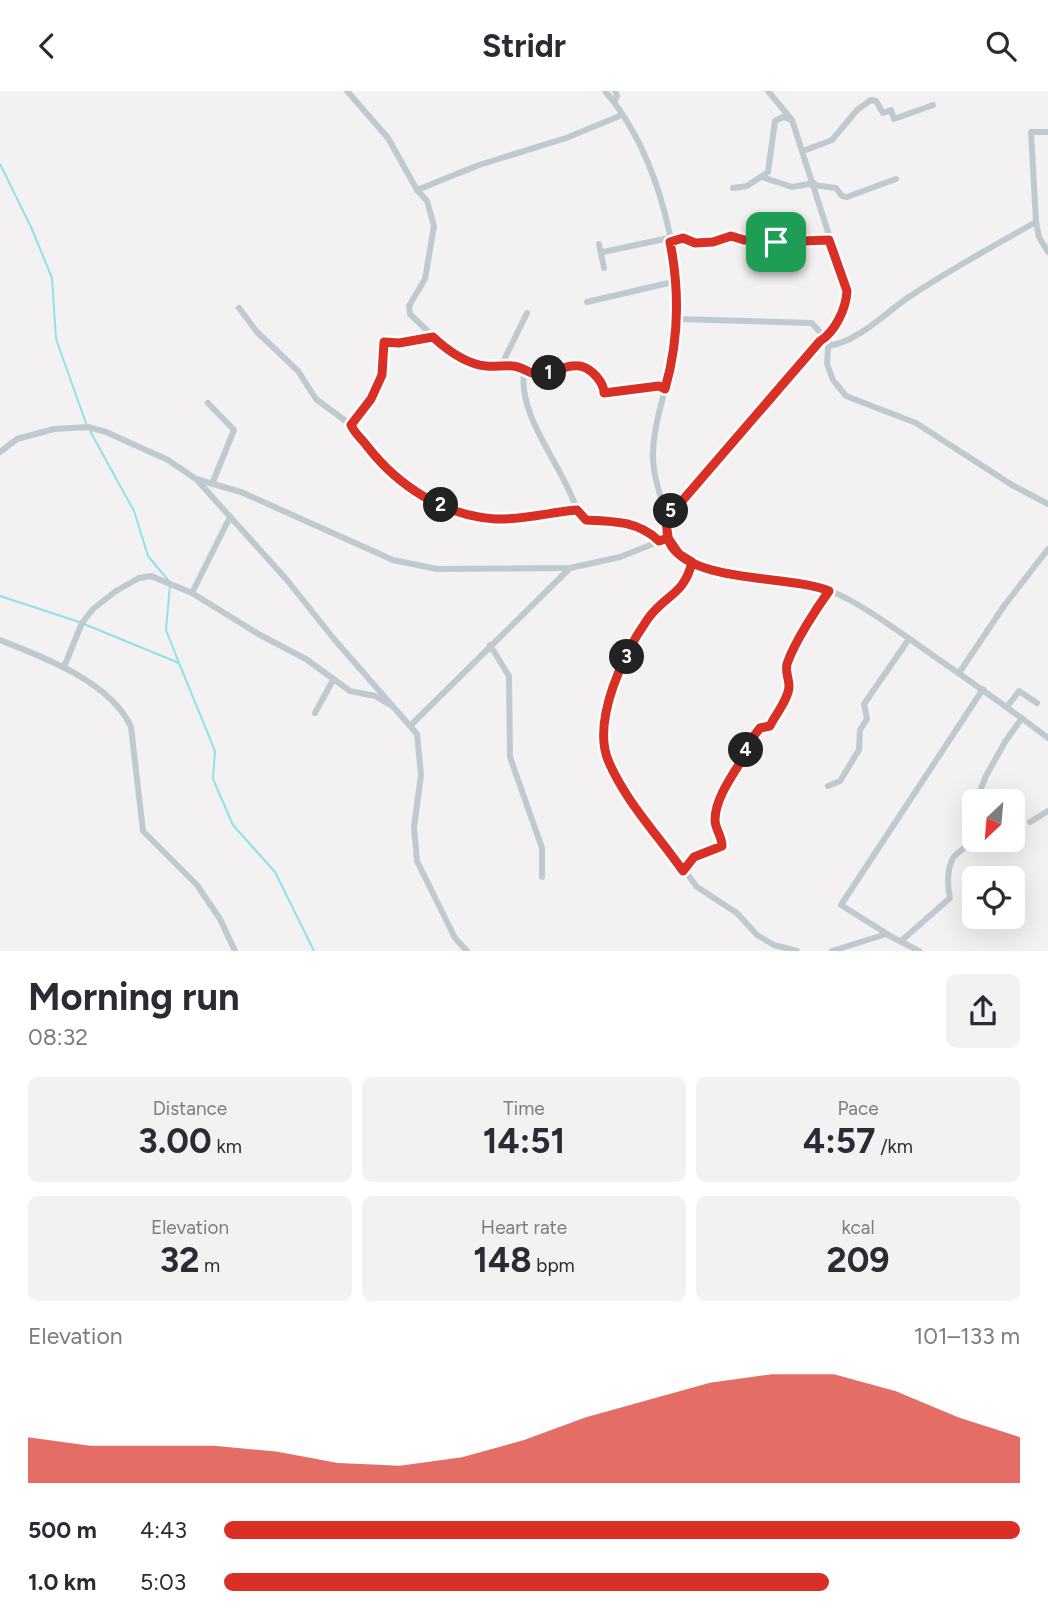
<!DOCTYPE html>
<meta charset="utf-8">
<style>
:root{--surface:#fff;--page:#f2f2f3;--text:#2b2b33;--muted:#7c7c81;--accent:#d93025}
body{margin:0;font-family:Figtree,sans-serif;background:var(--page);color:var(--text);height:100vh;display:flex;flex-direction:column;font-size:26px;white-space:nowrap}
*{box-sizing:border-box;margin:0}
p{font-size:23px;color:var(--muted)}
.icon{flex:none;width:38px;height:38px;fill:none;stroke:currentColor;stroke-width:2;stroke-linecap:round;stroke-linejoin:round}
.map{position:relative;height:860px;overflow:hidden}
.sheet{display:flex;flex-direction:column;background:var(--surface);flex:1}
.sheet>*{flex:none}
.needle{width:46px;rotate:206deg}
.buttons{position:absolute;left:962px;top:698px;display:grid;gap:14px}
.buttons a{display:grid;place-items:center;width:63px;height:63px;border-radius:10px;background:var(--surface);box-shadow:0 7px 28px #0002;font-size:35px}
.pin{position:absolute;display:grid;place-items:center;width:60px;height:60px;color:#fff;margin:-30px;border-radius:14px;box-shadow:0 4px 10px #0006}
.km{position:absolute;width:35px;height:35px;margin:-18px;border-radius:50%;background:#222;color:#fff;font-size:19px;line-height:35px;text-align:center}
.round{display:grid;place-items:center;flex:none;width:74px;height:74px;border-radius:10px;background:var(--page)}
.summary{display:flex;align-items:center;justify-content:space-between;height:119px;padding:0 28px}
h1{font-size:38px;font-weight:700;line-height:52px}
.figures{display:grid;grid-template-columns:repeat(3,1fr);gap:10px;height:119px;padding:7px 28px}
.figures div{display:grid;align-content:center;border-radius:10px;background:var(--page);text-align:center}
.figures b{font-size:35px;font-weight:700}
.figures small{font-size:19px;font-weight:400}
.figures p{font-size:19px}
.chart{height:196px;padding:14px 28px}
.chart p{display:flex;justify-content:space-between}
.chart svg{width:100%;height:126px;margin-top:7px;fill:var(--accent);opacity:.7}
ul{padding:0 28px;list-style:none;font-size:23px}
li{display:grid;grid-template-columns:112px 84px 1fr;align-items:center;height:52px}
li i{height:18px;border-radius:9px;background:var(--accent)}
header{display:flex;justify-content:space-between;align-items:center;height:91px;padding:0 28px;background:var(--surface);font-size:32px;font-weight:700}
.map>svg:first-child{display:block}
</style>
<header><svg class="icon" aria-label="back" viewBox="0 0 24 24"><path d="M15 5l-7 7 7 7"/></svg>Stridr<svg class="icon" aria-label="search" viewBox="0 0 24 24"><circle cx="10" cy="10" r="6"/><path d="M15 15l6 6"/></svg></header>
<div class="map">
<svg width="1048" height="860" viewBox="0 0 1048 860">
<rect width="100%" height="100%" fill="#f3f1f1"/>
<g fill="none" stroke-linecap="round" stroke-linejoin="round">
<g stroke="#8ee2ec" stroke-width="2">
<path d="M0,73L31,136L52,187L56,248L86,332"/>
<path d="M90,340L134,420L148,465L168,489"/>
<path d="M170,494L166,539L179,572"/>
<path d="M0,505L79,531"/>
<path d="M84,533L179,572L215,660L213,688L233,734L275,781L314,860"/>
</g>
<g stroke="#bfcad0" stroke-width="6">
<path d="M347,0L388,47L417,99L427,110L434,135L425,188L409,215L410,223L442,254L463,268L481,275L521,277L524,282C518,326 563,375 577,419"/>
<path d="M605,0C659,63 687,176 675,257C669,294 648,341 654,378C656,394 662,409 666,424"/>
<path d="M768,0L792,29L847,200C846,218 835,241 820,250L682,410L666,424C667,435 666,446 672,455C695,491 785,484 823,497C856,509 885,531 914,551C959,583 1004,613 1048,647"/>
<path d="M614,11L617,5L615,0"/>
<path d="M1048,41H1031L1036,131L1039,146L1048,161"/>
<path d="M803,60L832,49L857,19L871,9L876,10L883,22L891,19L894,28L933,14"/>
<path d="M762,86L792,96L814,92"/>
<path d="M814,94L836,97L842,105L847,106L896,88"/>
<path d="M733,97L747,95L768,81L775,30L783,26L792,29"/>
<path d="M417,99L479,74L566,47L622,24"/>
<path d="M670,151L683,147L695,152L713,151L731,145L744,149L772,148L776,151L829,149"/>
<path d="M599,153L604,177"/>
<path d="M603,161L669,147"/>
<path d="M587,211L677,190"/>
<path d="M239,217L257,241L298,280L316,308L351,334L355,342L375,367L401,391L419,404L471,424L496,428L577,419L586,429C613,430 638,430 659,450"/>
<path d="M676,228L812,232L825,247"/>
<path d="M829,244L827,273L833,289L846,305L916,332L1012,394L1048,413"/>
<path d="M829,255C858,250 882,225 906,208C947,180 992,156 1036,131"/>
<path d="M501,275L527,222"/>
<path d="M524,282C531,283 539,285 547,283C552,282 557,277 562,275C579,271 604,282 604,302L659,295L665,298"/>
<path d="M208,312L234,339L212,393"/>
<path d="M351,334C362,320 379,302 382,285C384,274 380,262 384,251L399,252L434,246"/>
<path d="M0,361L17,348L54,338L88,336L106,341L168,369L196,388L241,401L393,469L437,478L570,477L620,466L668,447"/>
<path d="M197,389L287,489L334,548L417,643L421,684L414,736L417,770L455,847L467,860"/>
<path d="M692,471L686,492L648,527L617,586L605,622L607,666L626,701L697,796L737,822L757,844L774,854L797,860"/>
<path d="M192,502L230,426"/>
<path d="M0,549C43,566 111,591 131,636L143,740L197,794L220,828L235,860"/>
<path d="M490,554L509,585L510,666L542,757V786"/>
<path d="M64,576L82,532L93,518L116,500L139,487L151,485L192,502L260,544L306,568L350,600L375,605L392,615"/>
<path d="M959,582L1004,515L1048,458"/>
<path d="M1007,616L1019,600L1037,612"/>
<path d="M315,622L333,589"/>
<path d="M411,634L569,478"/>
<path d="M828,695L840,690L859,659L860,639L867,628L864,613L909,548"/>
<path d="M976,710L986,685L1005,651L1022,627"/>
<path d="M1030,731L1048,720"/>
<path d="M683,780L694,766L722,755C722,745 715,738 715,729C715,707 734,682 745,664L746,655L760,637L770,635C775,624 788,609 789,597C789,590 785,582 787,575C790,560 819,513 829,500"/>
<path d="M889,844L841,814L983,598"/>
<path d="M901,850L950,807C947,795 947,778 953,767C958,759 970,757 971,745C972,731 965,729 975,712"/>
<path d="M832,860L886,843L919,860"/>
</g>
</g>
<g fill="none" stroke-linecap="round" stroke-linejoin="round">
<defs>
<path id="route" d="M776,151L772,148L744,149L731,145L713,151L695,152L683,147L670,151C680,201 679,249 665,298L659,295L604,302C604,291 591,277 580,275C565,273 557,282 543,284C530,285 525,276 513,275C504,274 495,276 486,275C466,273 447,259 433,246L399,252L384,251L382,284L371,308L351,334C355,343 361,347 367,355C398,395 444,425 496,428C523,429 550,421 577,419L586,429C613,430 638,430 659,450L668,447L679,463L692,471C684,505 665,503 647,529C624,562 592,629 608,669C625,710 658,744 683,780L694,766L722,755C722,745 715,738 715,729C715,707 734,682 745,664L746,655L760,637L770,635C775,624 789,608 789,595C789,587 785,581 787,573C794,552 816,518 829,500C790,484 697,492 672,456C666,447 667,435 666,424L682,410L820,250C835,241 846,218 847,200L829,149L776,151"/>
</defs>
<use href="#route" stroke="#fff" stroke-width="14"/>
<use href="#route" stroke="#d93025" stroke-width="9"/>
</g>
</svg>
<div class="buttons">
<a><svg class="needle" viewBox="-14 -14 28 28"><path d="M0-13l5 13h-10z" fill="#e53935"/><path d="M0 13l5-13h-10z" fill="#7c7c81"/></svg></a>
<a><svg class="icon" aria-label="locate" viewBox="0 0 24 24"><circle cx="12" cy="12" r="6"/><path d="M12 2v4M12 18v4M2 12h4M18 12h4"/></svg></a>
</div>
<div class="pin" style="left:776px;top:151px;background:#1e9e55"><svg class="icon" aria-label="arrive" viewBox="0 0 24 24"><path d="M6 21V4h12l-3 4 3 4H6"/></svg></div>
<b class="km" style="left:549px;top:282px">1</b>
<b class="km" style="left:441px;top:414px">2</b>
<b class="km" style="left:627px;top:566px">3</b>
<b class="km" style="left:746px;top:659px">4</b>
<b class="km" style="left:671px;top:420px">5</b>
</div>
<section class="sheet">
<div class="summary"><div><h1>Morning run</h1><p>08:32</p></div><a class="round"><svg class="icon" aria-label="share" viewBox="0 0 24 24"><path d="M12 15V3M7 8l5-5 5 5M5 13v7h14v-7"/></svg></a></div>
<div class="figures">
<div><p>Distance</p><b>3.00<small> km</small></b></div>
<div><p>Time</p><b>14:51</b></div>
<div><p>Pace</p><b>4:57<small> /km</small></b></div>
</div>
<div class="figures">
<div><p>Elevation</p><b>32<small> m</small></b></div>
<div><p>Heart rate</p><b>148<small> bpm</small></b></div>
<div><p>kcal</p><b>209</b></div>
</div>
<div class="chart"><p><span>Elevation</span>101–133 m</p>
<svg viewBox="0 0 160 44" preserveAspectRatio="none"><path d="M0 44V28L10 31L20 31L30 31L40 33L50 37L60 38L70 35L80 29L90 21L100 15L110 9L120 6L130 6L140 12L150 21L160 28V44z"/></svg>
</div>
<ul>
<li><b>500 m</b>4:43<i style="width:100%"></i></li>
<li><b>1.0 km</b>5:03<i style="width:76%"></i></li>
</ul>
</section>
